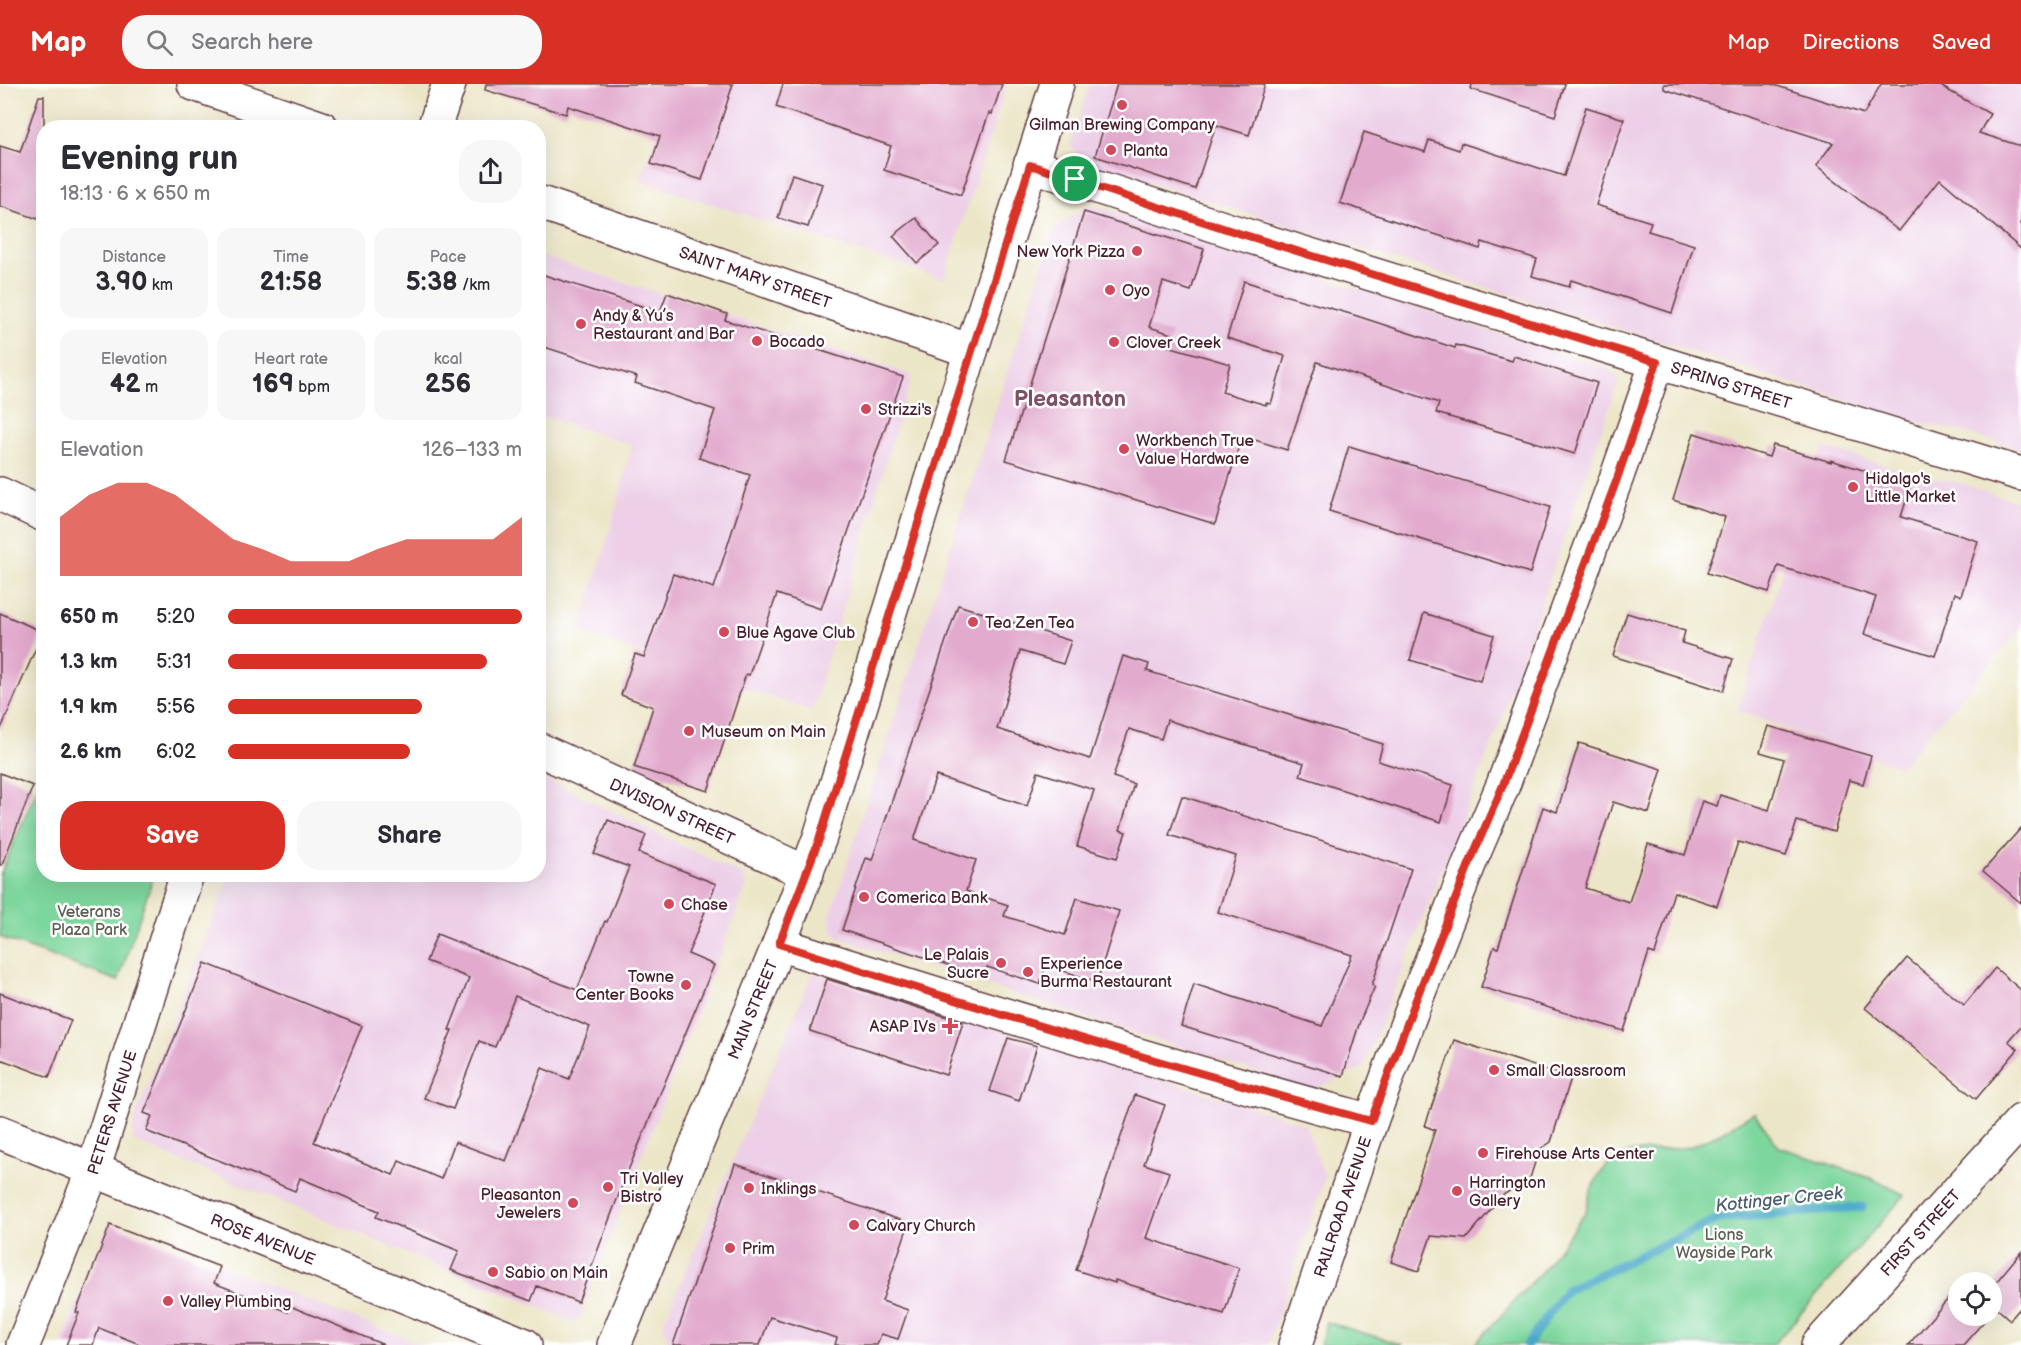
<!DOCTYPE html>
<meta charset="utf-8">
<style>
:root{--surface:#fff;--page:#f7f7f7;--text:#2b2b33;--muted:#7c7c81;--accent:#d93025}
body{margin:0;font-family:"Balsamiq Sans",sans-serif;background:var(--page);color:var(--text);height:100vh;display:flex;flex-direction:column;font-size:22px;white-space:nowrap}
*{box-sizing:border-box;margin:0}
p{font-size:20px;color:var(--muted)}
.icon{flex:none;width:33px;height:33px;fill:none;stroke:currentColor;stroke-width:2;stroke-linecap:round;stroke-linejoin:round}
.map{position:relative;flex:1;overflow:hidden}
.side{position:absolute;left:36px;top:36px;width:510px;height:762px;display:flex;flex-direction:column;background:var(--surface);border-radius:24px;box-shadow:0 6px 24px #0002}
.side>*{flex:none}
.controls{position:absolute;left:1948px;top:1188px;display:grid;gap:12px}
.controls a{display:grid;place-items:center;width:54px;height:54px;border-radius:50%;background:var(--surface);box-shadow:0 6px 24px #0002;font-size:30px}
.pin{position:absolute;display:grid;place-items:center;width:51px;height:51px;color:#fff;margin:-26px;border:3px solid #fff;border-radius:50%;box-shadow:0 2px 6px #0007}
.round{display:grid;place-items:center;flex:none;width:63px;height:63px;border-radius:24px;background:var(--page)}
.head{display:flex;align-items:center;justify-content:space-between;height:102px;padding:0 24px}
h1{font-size:33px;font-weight:600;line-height:45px}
.stats{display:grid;grid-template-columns:repeat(3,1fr);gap:9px;height:102px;padding:6px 24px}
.stats div{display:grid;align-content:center;border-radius:15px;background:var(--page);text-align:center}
.stats b{font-size:26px;font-weight:600}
.stats small{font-size:16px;font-weight:400}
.stats p{font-size:16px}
.chart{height:168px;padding:12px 24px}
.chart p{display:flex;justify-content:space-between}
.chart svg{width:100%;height:108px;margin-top:6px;fill:var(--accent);opacity:.7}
.cta{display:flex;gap:12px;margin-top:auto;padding:12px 24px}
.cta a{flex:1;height:69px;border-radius:24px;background:var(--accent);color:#fff;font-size:24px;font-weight:600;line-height:69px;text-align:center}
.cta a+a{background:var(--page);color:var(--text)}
ul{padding:0 24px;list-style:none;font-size:20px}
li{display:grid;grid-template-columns:96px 72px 1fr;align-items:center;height:45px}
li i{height:15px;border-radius:8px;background:var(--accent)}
header{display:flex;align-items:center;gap:36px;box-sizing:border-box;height:84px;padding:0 30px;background:var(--accent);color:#fff}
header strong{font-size:28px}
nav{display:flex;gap:33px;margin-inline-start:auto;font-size:21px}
.search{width:420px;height:54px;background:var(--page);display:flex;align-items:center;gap:15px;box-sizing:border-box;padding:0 21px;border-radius:24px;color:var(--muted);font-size:22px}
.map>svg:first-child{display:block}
</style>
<header>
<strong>Map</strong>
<div class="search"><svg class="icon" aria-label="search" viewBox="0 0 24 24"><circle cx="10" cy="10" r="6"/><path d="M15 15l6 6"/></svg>Search here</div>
<nav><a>Map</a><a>Directions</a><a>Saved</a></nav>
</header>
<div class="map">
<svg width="2021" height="1261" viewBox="0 0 2021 1261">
<rect width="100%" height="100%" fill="#fff"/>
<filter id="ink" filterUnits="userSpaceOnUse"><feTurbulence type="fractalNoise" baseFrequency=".0167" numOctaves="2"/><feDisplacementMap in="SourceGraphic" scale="12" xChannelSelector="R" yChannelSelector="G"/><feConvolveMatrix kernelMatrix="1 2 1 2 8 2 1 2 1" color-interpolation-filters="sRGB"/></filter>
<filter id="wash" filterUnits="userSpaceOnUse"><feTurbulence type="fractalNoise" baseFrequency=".008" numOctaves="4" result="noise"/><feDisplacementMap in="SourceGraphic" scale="24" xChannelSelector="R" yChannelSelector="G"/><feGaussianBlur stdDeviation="1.35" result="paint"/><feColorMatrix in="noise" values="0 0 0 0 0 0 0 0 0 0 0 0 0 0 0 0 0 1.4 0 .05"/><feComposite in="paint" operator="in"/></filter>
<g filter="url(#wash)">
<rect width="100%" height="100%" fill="#ece6c8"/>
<g fill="#edd0e8">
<path d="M674,0H1007L944,195L640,97Z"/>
<path d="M1090,0H2021V365L1959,347L1921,339L1087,79L1076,69L1070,61Z"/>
<path d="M1089,120L1608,284L1615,290L1618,298L1497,647L1363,984L1313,1006L839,854L832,845L830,832L1054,145Z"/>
<path d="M539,171L912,291L812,627L579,548L608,454L632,361L539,331Z"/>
<path d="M1823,363L1930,394L1957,398L2021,419V544L1900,683L1737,627Z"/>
<path d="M539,692L744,792L746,803L577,1239L133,1057V1038L230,791L538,790Z"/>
<path d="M813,888L1305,1040L1325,1094L1268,1261H669L663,1240Z"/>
<path d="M109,1138L422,1261H61Z"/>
</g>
<g fill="#7dd69c" stroke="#647a64" stroke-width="1.5">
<path d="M43,691L44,790L154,791L118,897L0,853V791Z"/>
<path d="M1754,1029L1779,1063L1873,1095L1905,1111L1773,1261H1474L1542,1187L1586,1128L1590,1108L1599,1091L1610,1078L1628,1069L1691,1063L1722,1048Z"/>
<path d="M1327,1238L1403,1261H1320Z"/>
</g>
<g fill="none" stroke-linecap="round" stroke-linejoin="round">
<path stroke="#4aa8c9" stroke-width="9" d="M1527,1261L1566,1206L1718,1135L1862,1123"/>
</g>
<g id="blocks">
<g fill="#e2aacd">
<path d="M486,0H733L702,96L651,80L660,52L568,22L566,30L485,6Z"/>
<path d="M783,0H1002L992,30L989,29L961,111L884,86L891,62L776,23Z"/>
<path d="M1117,0H1265L1249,51L1216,41L1195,105L1095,72Z"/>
<path d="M1472,0H1565L1555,32L1471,5Z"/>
<path d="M1664,0H1771L1864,30L1881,0H1937L1990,30L1979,49L2021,62V165L1940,95L1899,147L1816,82L1833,59L1664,5Z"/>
<path d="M39,12H44V137L0,122V62L20,68Z"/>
<path d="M1586,23L1624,35L1596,121L1651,138L1648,147L1694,161L1672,229L1571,196L1569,203L1532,192L1537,175L1482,158L1480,165L1340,119L1364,48L1425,68L1429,56L1459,66L1461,59L1564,92Z"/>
<path d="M792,90L822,100L808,143L778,134Z"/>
<path d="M1084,128L1204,165L1191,207L1163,198L1149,243L1172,250L1168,262L1230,280L1222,308L1266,321V319L1271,320L1285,272L1227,254L1244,197L1281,209L1280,210L1354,231L1455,264L1456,261L1512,277L1514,272L1597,299L1575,370L1436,329L1439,319L1317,278L1287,366L1242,352L1215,440L1006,376Z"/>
<path d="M916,134L939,161L917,179L893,152Z"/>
<path d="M538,189L660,228L667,209L727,230L725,236L903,293L821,525L777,510L749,591L746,590L708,707L634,683L653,623L621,611L635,570L644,573L673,490L714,504L750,391L699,374L715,326L635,299L637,293L538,261Z"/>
<path d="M1694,349L1769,373L1773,361L1831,378V376L1911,401L1901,433L1978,457L1961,512L1955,509L1935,572L1864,550L1876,513L1778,482L1769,508L1707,489L1725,433L1673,416Z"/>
<path d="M1349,362L1550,423L1530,489L1329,427Z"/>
<path d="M958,521L1071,557L1063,580L1020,567L997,645L1090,675L1123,572L1149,580L1147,587L1383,660L1378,677L1453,701L1441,738L1300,692L1304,679L1167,636L1161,655L1129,645L1113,693L1134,700L1120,746L1126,748L1117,774L1077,762L1094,706L1038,688L1027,722L936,692L914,756L976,776L966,807L1008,821L1004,832L1065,851L1077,814L1119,827L1097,898L1046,881L1040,900L987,883L984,893L842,846L866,774L872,776Z"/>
<path d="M0,529L43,548L0,647Z"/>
<path d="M1424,529L1494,551L1480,597L1410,576Z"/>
<path d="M1627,529L1685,547L1682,559L1733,575L1723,607L1613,572Z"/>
<path d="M1768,642L1871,672L1863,700L1849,696L1834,748L1797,737L1786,772L1738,758L1717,822L1674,808L1655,870L1649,868L1624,947L1481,903L1494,863L1498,864L1543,723L1557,728L1579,659L1662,685L1649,729L1613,718L1585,804L1629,818L1648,760L1685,771L1702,717L1717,722L1720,711L1769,726L1784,675L1760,668Z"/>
<path d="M0,689L33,702L2,781H0Z"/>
<path d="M1182,712L1411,785L1372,901L1375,902L1360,937L1343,992L1181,942L1194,900L1322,942L1352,871L1218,828L1236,772L1169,751Z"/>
<path d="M608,736L646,751L639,769L716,800L688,870L714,881L627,1089L578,1218L537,1202L531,1217L451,1186L459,1167L376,1133L379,1127L300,1094L295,1107L146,1047L152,1032L144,1029L205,879L362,942L314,1058L393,1091L399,1077L441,1095L455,1058L506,1077L542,984L569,995L590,943L515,912L495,963L479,957L453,1025L424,1014L452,946H449L469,894L426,877L437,850L577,906L605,837L607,838L629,783L594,770Z"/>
<path d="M2021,744V819L1983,787Z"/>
<path d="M1907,874L1964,921L1995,884L2021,906V942L2008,957L2018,965L1976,1015L1865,924Z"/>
<path d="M827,895L963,938L946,991L810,947Z"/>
<path d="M0,909L71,936L49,993L0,975Z"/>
<path d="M1008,954L1037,962L1019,1017L990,1007Z"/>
<path d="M1454,956L1571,994L1551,1058L1539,1066L1530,1094L1503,1111L1466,1155L1431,1152L1419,1187L1391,1178L1435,1046L1425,1042Z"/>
<path d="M1135,1011L1165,1021L1144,1080L1169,1088L1146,1154L1239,1184L1224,1230L1115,1196V1199L1076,1186Z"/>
<path d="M735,1080L909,1139L882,1217L908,1226L898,1255L881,1250L877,1261H835L837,1254L770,1233L760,1261H673Z"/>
<path d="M110,1141L220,1183L214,1199L288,1228L290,1222L384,1261H142L99,1244L93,1261H66L79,1229L76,1228Z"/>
<path d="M2021,1168V1223L2010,1236L1992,1220V1203Z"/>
<path d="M1955,1207L1959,1210V1232H1984L1987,1234L1963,1261H1908Z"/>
</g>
</g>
</g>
<g filter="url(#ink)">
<use href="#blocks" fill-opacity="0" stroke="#623d43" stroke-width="1.5"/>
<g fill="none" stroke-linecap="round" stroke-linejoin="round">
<defs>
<g id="minor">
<path d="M194,0L322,44"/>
<path d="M434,44L449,0"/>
<path id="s1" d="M1030,81L1235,148L2021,390"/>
<path id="s2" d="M538,118L971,267"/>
<path d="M0,410L44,431"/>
<path id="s3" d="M538,665L807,789"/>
<path d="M779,860C975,923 1172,983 1371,1037"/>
<path id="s4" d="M0,1048L525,1261"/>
<path id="s5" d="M23,1261L93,1086L187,790"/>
<path id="s6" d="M614,1261L779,860L820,753L971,267L1057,0"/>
<path id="s7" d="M1295,1261L1371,1037L1415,918L1470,778L1503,701L1616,395L1657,278"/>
<path id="s8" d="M1818,1261L2021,1037"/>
</g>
</defs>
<use href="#minor" stroke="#623d43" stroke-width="36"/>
<use href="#minor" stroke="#fff" stroke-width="33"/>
</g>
</g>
<g fill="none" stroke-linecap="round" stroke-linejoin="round" filter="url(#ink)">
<defs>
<path id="route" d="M1030,81L1235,148L1657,278L1617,395L1503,701L1470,778L1415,918L1371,1037C1172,983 975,924 779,860L820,753Z"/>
</defs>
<use href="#route" stroke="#fff" stroke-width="12"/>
<use href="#route" stroke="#d93025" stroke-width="8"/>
</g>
<g fill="#d1495b" stroke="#fff" stroke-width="2">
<circle cx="1122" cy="21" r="6"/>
<circle cx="1111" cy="66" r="6"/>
<circle cx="1137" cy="167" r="6"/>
<circle cx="1110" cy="206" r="6"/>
<circle cx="581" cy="240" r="6"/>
<circle cx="757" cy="257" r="6"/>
<circle cx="1114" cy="258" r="6"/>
<circle cx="866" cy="325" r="6"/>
<circle cx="1124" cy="365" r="6"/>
<circle cx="1853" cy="403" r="6"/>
<circle cx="973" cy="538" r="6"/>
<circle cx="724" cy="548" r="6"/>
<circle cx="689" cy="647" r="6"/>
<circle cx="864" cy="813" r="6"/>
<circle cx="669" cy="820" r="6"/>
<circle cx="1001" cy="879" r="6"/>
<circle cx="1028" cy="888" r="6"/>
<circle cx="686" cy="901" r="6"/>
<path d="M947 933h6v6h6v6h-6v6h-6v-6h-6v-6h6z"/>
<circle cx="1494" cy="986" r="6"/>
<circle cx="1483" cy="1069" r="6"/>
<circle cx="608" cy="1103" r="6"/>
<circle cx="749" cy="1104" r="6"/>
<circle cx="1457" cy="1107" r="6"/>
<circle cx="573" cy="1119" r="6"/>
<circle cx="854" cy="1141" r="6"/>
<circle cx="730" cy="1164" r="6"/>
<circle cx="493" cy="1188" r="6"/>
<circle cx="168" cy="1217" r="6"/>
</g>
<g text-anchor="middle" stroke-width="5" stroke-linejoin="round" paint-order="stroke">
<g font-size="16" fill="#4a1f2b" stroke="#fff" text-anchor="start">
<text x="1122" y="46" text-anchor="middle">Gilman Brewing Company</text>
<text x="1123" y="72">Planta</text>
<text x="1125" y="173" text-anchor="end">New York Pizza</text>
<text x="1122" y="212">Oyo</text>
<text x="593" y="237">Andy &amp; Yu’s<tspan x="593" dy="18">Restaurant and Bar</tspan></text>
<text x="769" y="263">Bocado</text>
<text x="1126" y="264">Clover Creek</text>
<text x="878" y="331">Strizzi's</text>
<text x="1136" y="362">Workbench True<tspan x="1136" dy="18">Value Hardware</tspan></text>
<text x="1865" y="400">Hidalgo's<tspan x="1865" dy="18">Little Market</tspan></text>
<text x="985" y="544">Tea Zen Tea</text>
<text x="736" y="554">Blue Agave Club</text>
<text x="701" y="653">Museum on Main</text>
<text x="876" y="819">Comerica Bank</text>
<text x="681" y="826">Chase</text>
<text x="989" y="876" text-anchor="end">Le Palais<tspan x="989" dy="18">Sucre</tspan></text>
<text x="1040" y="885">Experience<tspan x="1040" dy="18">Burma Restaurant</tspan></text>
<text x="674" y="898" text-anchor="end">Towne<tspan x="674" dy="18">Center Books</tspan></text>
<text x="936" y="948" text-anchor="end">ASAP IVs</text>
<text x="1506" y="992">Small Classroom</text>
<text x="1495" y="1075">Firehouse Arts Center</text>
<text x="620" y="1100">Tri Valley<tspan x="620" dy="18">Bistro</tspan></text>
<text x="1469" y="1104">Harrington<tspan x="1469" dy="18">Gallery</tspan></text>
<text x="761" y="1110">Inklings</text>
<text x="561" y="1116" text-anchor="end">Pleasanton<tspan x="561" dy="18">Jewelers</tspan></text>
<text x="866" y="1147">Calvary Church</text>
<text x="742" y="1170">Prim</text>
<text x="505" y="1194">Sabio on Main</text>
<text x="180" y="1223">Valley Plumbing</text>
</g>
<g font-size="16" fill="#4a1f2b" stroke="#fff">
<text dy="6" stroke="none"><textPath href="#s2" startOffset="230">SAINT MARY STREET</textPath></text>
<text dy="6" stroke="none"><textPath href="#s1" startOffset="735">SPRING STREET</textPath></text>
<text dy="6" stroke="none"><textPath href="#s3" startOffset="148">DIVISION STREET</textPath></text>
<text dy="6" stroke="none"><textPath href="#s6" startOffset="363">MAIN STREET</textPath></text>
<text dy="6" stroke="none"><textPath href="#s5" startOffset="249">PETERS AVENUE</textPath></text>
<text dy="6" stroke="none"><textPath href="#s7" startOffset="146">RAILROAD AVENUE</textPath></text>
<text dy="6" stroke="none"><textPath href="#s8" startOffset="152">FIRST STREET</textPath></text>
<text dy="6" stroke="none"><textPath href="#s4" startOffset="284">ROSE AVENUE</textPath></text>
</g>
<g font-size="16" fill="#5c5f53" stroke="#fff">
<text x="89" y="833">Veterans<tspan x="89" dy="18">Plaza Park</tspan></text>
<text x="1724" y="1156">Lions<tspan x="1724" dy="18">Wayside Park</tspan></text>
</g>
<g font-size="18" font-style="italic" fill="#4a5d72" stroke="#fff">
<text transform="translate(1779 1115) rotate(-6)" y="6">Kottinger Creek</text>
</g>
<g font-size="22" font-weight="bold" fill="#7f5064" stroke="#fff">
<text x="1070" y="322">Pleasanton</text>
</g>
</g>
</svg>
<div class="controls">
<a><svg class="icon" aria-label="locate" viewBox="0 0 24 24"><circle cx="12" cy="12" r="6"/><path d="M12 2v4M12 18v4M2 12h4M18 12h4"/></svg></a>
</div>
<div class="pin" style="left:1075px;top:95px;background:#1e9e55"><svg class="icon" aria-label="arrive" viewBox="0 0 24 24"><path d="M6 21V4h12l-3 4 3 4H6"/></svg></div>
<section class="side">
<div class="head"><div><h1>Evening run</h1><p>18:13 · 6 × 650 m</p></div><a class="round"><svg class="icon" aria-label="share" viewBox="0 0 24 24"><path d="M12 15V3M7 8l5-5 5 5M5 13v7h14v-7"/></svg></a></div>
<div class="stats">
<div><p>Distance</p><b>3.90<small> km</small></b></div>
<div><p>Time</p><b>21:58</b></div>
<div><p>Pace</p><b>5:38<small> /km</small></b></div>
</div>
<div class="stats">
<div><p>Elevation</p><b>42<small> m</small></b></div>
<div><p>Heart rate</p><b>169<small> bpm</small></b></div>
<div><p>kcal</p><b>256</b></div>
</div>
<div class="chart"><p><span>Elevation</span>126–133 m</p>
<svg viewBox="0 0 160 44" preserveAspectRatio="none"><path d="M0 44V20L10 11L20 6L30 6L40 11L50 20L60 29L70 33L80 38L90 38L100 38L110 33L120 29L130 29L140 29L150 29L160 20V44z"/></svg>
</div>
<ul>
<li><b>650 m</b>5:20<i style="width:100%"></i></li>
<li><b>1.3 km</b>5:31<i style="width:88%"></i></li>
<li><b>1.9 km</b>5:56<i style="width:66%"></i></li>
<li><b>2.6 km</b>6:02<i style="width:62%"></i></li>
</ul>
<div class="cta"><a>Save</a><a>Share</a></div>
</section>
</div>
